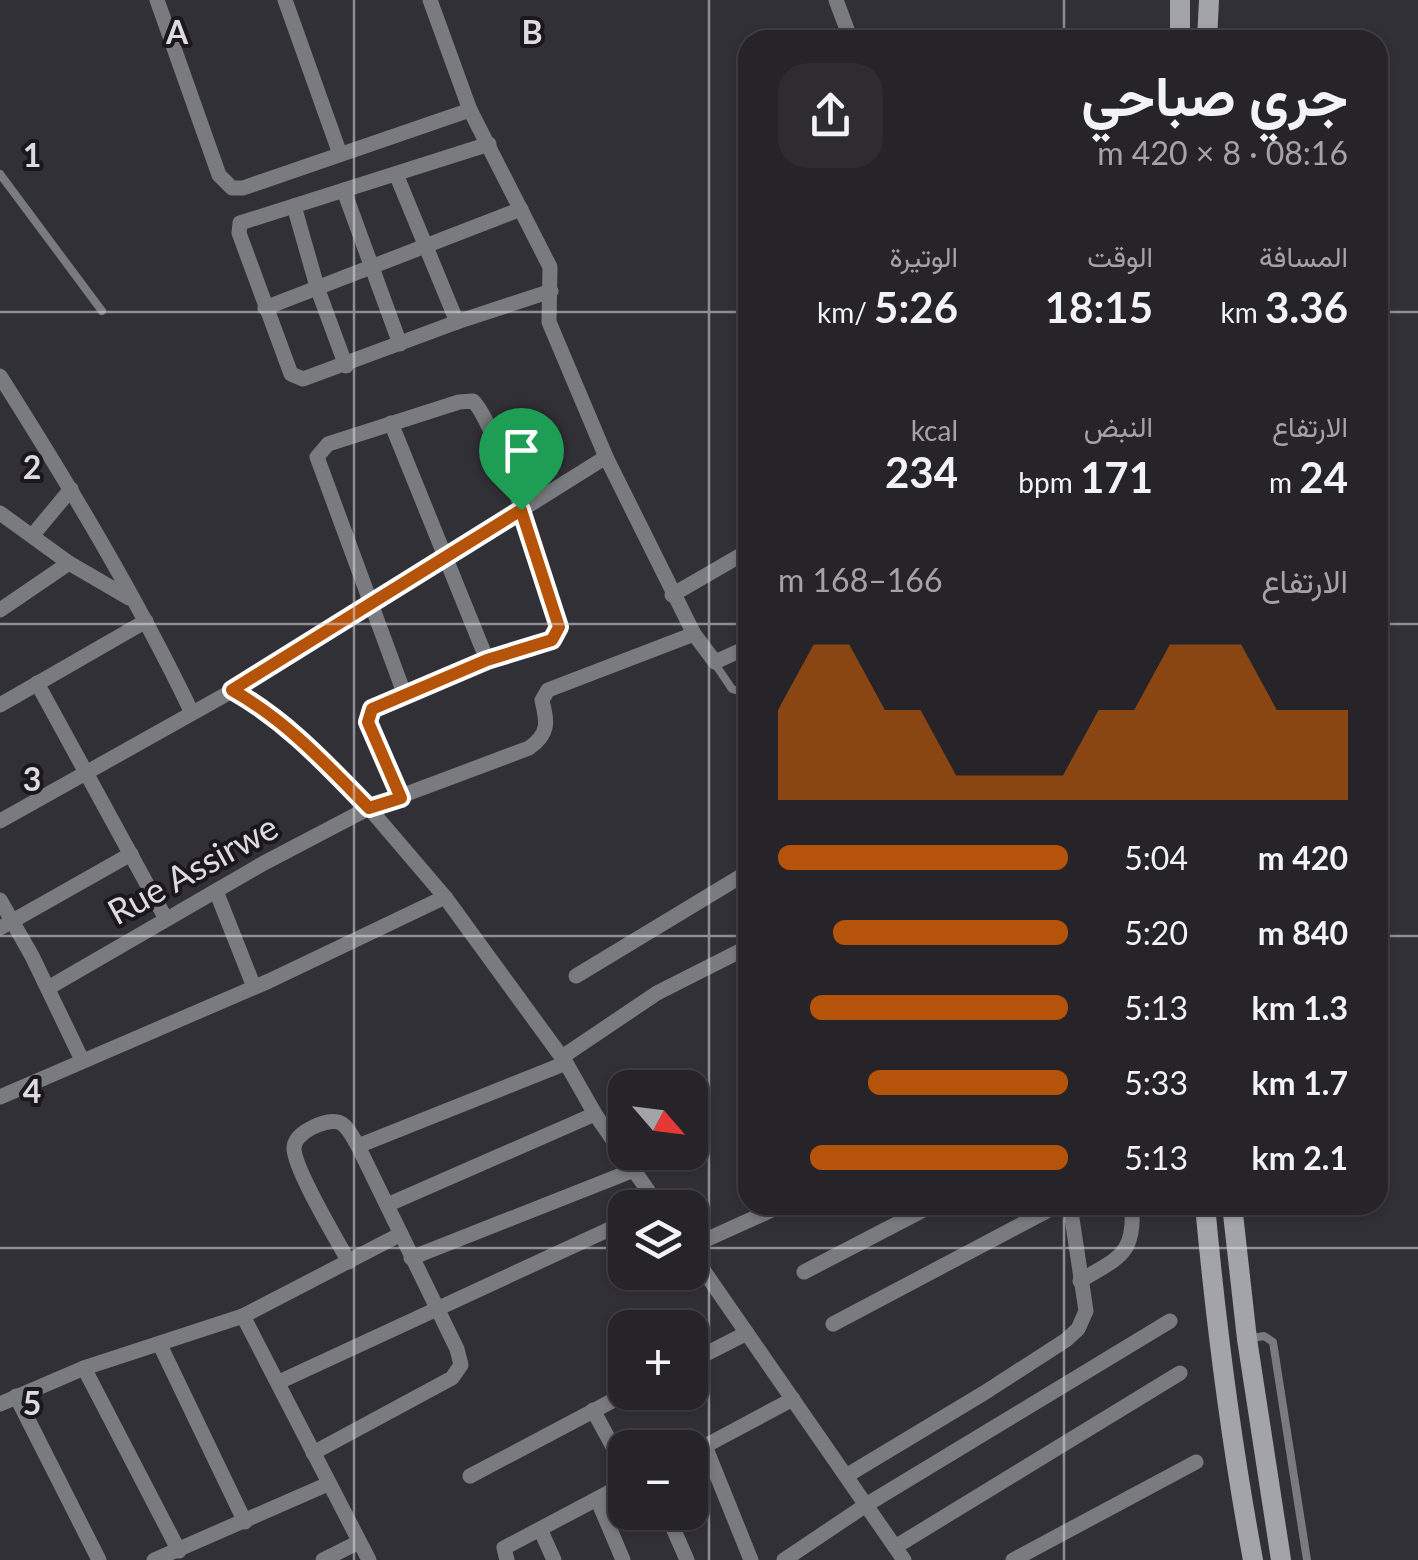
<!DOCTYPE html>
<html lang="ar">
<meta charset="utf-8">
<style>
:root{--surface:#262429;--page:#2e2c31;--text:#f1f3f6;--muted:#a4a4a8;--line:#424146;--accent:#b45309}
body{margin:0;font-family:Lato,Vazirmatn,sans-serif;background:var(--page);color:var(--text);direction:rtl;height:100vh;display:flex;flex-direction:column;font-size:38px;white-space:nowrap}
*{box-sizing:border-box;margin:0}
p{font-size:32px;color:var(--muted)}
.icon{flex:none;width:55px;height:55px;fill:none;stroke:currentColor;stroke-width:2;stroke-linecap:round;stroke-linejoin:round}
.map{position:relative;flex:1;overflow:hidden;direction:ltr}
.panel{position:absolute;left:738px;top:30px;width:650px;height:1185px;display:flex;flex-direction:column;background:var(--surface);border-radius:30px;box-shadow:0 2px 8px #0004,0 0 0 2px var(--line);direction:rtl}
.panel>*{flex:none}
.needle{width:65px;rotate:118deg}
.controls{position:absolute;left:608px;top:1070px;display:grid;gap:20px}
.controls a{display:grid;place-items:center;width:100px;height:100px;border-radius:20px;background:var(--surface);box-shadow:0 2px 8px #0004,0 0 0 2px var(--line);font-size:50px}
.pin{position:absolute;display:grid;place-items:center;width:85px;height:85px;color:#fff;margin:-102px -42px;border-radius:50% 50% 50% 0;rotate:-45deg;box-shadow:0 0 10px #0007}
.pin .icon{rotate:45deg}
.round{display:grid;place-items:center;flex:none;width:105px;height:105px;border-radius:30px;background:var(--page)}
.head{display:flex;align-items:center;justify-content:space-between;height:170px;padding:0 40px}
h1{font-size:55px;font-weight:700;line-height:75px}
.figures{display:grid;grid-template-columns:repeat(3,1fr);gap:15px;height:170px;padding:10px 40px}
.figures div{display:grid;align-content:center}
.figures b{font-size:42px;font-weight:700}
.figures small{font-size:28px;font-weight:400}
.figures p{font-size:28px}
.chart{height:280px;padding:20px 40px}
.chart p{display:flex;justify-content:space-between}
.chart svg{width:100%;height:180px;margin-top:10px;fill:var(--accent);opacity:.7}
ul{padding:0 40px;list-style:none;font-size:32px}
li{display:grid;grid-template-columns:160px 120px 1fr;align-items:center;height:75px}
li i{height:25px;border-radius:12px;background:var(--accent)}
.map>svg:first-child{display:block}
</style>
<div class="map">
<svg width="1418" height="1560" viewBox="0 0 1418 1560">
<rect width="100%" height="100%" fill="#323037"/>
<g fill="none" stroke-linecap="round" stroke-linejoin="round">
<g stroke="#797b7e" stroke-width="8">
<path d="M0,174L102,311"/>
<path d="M713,661L732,689L748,694"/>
<path d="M1247,1339L1264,1336L1273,1342L1307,1560"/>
</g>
<g stroke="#797b7e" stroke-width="15">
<path d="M157,0L219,175L232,188H243L470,110"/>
<path d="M285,0L340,154"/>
<path d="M836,0L851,40"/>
<path d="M489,144L240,223L239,233L291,374L303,379L457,322L551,291"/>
<path d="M396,174L457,322"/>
<path d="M344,191L400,344"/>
<path d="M294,206L318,290L346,366"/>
<path d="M265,308L521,209"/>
<path d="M0,376C69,485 136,596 192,713"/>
<path d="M391,423L487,660"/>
<path d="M0,513L69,563L129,598"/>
<path d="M32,536L71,489"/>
<path d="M672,595L748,551"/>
<path d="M0,610L69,563"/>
<path d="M694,634L715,662L748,647"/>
<path d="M37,683L166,919"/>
<path d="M232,691L271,713L304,741L369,808L445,897L566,1063L595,1114L660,1208"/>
<path d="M0,705L146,621"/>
<path d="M401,797L368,722L372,709L487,660L532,649L552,640L559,630C554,596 494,419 473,401L459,402L328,444L317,457L404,693"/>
<path d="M0,821L232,691L606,457"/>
<path d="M216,891L254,987"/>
<path d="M0,900L32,956L82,1060"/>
<path d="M0,928L131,854"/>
<path d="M576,976L748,872"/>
<path d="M48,988L264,863L369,808L529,748C550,733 547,722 542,700L548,690L694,634L606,457L549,322L550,267L470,110L430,0"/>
<path d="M562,1057L657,993L748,947"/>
<path d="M0,1097L269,981L445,897"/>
<path d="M358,1146L566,1063"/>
<path d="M387,1205L595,1114"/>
<path d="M690,1247L783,1205"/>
<path d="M690,1251L904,1560"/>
<path d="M411,1258L634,1170"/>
<path d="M804,1272L933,1205"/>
<path d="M1080,1281C1119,1257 1135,1256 1132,1205"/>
<path d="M243,1316L369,1560"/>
<path d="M833,1324L1058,1205"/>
<path d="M160,1345L245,1522"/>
<path d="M690,1362L747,1333"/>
<path d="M84,1368L179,1551"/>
<path d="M279,1382L625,1222"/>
<path d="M16,1396L99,1560"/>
<path d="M0,1404L84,1368L243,1316L401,1234"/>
<path d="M593,1410L625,1469"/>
<path d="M705,1446L751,1560"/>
<path d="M313,1453L452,1378L461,1365L457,1349L358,1146C353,1138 347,1124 338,1122C324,1119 294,1133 294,1148C294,1169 337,1240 349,1262"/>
<path d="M690,1454L793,1399"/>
<path d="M470,1476L629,1392"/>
<path d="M846,1476L984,1393L1066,1340L1078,1329L1086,1311L1070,1205"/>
<path d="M598,1501L623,1560"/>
<path d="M666,1512L687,1560"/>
<path d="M541,1531L554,1560"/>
<path d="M895,1547L1180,1373"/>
<path d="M154,1560L328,1484"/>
<path d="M323,1560L359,1542"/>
<path d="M507,1560L504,1548L625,1484"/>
<path d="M784,1560L866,1505L1170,1321"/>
<path d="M1013,1560L1196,1462"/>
</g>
<g stroke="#a2a4aa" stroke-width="20">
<path d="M1180,40V0"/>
<path d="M1207,40L1209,0"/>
<path d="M1205,1205C1216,1325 1231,1442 1253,1560"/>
<path d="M1232,1205L1247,1339L1281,1560"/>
</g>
</g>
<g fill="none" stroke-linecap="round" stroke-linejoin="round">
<defs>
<path id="route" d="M521,510L559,627L552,640L487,660L372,709L368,722L401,798L369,808C326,764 287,721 232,690Z"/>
</defs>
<use href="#route" stroke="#fff" stroke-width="20"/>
<use href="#route" stroke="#b45309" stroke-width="12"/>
</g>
<path fill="none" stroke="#dddbe0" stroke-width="2.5" stroke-opacity="0.55" d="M354,0V1560M709,0V1560M1064,0V40M0,312H748M1378,312H1418M0,624H748M1378,624H1418M0,936H748M1378,936H1418M1064,1205V1560M0,1248H625M690,1248H1418"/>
<g text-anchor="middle" stroke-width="8" stroke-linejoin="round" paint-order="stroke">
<g font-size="35" fill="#dddbe0" stroke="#1a181c">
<text transform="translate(193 870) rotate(-29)" y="12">Rue Assirwe</text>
</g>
</g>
<g font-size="32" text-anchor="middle" font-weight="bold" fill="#dddbe0" stroke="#1a181c" stroke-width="8" stroke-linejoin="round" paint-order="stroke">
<text x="177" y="44">A</text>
<text x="532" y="44">B</text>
<text x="32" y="167">1</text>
<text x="32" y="479">2</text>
<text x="32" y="791">3</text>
<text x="32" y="1103">4</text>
<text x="32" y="1415">5</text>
</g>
</svg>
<div class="controls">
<a><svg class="needle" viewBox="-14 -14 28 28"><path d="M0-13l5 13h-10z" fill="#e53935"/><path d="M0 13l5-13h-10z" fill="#a4a4a8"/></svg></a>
<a><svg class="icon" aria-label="layers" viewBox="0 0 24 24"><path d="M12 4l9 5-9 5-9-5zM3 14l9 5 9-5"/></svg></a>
<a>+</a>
<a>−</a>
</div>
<div class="pin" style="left:521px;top:510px;background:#1e9e55"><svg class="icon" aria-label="arrive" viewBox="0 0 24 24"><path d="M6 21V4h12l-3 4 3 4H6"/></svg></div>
<section class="panel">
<div class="head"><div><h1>جري صباحي</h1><p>08:16 · 8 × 420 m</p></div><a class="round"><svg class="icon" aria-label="share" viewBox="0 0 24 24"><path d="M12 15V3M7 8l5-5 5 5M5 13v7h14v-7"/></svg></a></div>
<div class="figures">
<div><p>المسافة</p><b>3.36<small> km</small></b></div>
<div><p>الوقت</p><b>18:15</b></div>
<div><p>الوتيرة</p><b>5:26<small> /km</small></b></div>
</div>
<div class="figures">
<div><p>الارتفاع</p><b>24<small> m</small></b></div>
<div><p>النبض</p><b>171<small> bpm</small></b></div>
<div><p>kcal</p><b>234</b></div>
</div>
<div class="chart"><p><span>الارتفاع</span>166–168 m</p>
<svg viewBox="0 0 160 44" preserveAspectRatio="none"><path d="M0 44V22L10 6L20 6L30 22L40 22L50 38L60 38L70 38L80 38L90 22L100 22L110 6L120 6L130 6L140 22L150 22L160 22V44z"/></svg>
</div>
<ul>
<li><b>420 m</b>5:04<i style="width:100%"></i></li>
<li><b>840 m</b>5:20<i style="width:81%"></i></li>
<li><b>1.3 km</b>5:13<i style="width:89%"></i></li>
<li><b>1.7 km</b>5:33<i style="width:69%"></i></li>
<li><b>2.1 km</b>5:13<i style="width:89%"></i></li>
</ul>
</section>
</div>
